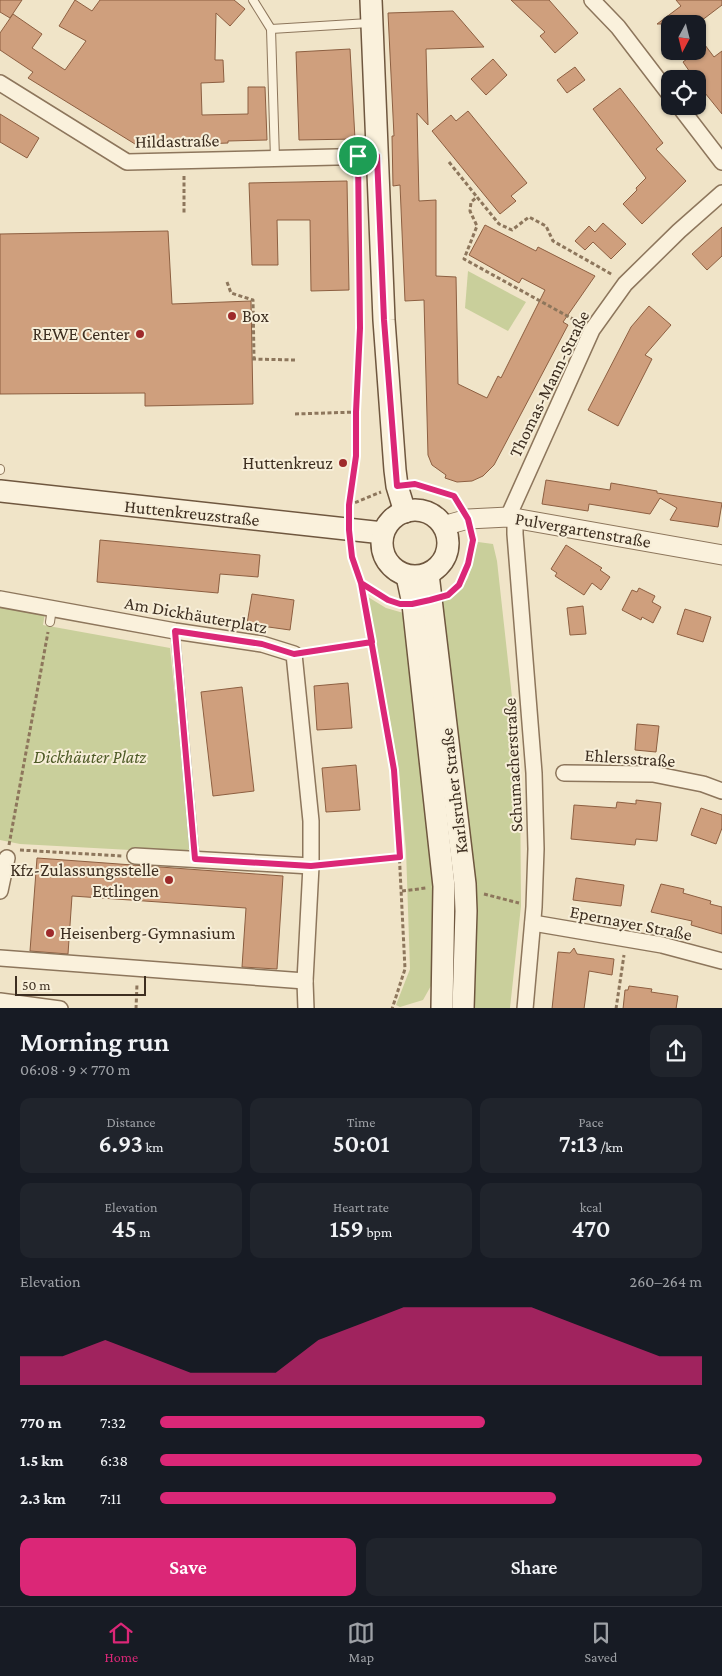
<!DOCTYPE html>
<meta charset="utf-8">
<style>
:root{--surface:#171b24;--page:#20242c;--text:#f1f3f6;--muted:#9ea1a6;--line:#363941;--accent:#db2777}
body{margin:0;font-family:"Crimson Pro",serif;background:var(--page);color:var(--text);height:100vh;display:flex;flex-direction:column;font-size:19px;white-space:nowrap}
*{box-sizing:border-box;margin:0}
p{font-size:16px;color:var(--muted)}
.icon{flex:none;width:28px;height:28px;fill:none;stroke:currentColor;stroke-width:2;stroke-linecap:round;stroke-linejoin:round}
.map{position:relative;height:1008px;overflow:hidden}
.panel{display:flex;flex-direction:column;background:var(--surface);flex:1}
.panel>*{flex:none}
.needle{width:32px;rotate:187deg}
.controls{position:absolute;left:661px;top:15px;display:grid;gap:10px}
.controls a{display:grid;place-items:center;width:45px;height:45px;border-radius:10px;background:var(--surface);box-shadow:0 1px 4px #0004;font-size:25px}
.scale{position:absolute;left:15px;bottom:12px;width:131px;box-sizing:border-box;padding-left:5px;border:2px solid #3d2e20;border-top:0;font-size:14px;line-height:18px;white-space:nowrap;color:#3d2e20;-webkit-text-stroke:4px #f7eed8;paint-order:stroke}
.pin{position:absolute;display:grid;place-items:center;width:42px;height:42px;color:#fff;margin:-21px;border:2px solid #fff;border-radius:50%;box-shadow:0 1px 5px #0007}
.round{display:grid;place-items:center;flex:none;width:52px;height:52px;border-radius:10px;background:var(--page)}
.head{display:flex;align-items:center;justify-content:space-between;height:85px;padding:0 20px}
h1{font-size:28px;font-weight:600;line-height:38px}
.metrics{display:grid;grid-template-columns:repeat(3,1fr);gap:8px;height:85px;padding:5px 20px}
.metrics div{display:grid;align-content:center;border-radius:10px;background:var(--page);text-align:center}
.metrics b{font-size:25px;font-weight:600}
.metrics small{font-size:14px;font-weight:400}
.metrics p{font-size:14px}
.chart{height:140px;padding:10px 20px}
.chart p{display:flex;justify-content:space-between}
.chart svg{width:100%;height:90px;margin-top:5px;fill:var(--accent);opacity:.7}
.action{display:flex;gap:10px;margin-top:auto;padding:10px 20px}
.action a{flex:1;height:58px;border-radius:10px;background:var(--accent);color:#fff;font-size:20px;font-weight:600;line-height:58px;text-align:center}
.action a+a{background:var(--page);color:var(--text)}
ul{padding:0 20px;list-style:none;font-size:16px}
li{display:grid;grid-template-columns:80px 60px 1fr;align-items:center;height:38px}
li i{height:12px;border-radius:6px;background:var(--accent)}
.menu{display:flex;justify-content:space-around;align-items:center;height:70px;border-top:1px solid var(--line);background:var(--surface);font-size:14px;color:var(--muted)}
.menu a{display:grid;justify-items:center;gap:2px}
.menu .active{color:var(--accent)}
.map>svg:first-child{display:block}
</style>
<div class="map">
<svg width="722" height="1009" viewBox="0 0 722 1009">
<rect width="100%" height="100%" fill="#f0e4c8"/>
<g fill="#c9cf9b">
<path d="M468,271L526,302L508,331L465,308Z"/>
<path d="M478,542L493,544L497,561L520,770L521,906L510,1008H469L440,604L461,589L468,578Z"/>
<path d="M368,597L386,608L407,614L435,882L432,984L423,1000L400,1007L396,1005L410,969L406,850L398,765Z"/>
<path d="M0,606L45,613L43,625L170,648L191,846L186,853L20,844L0,840Z"/>
</g>
<g fill="#cf9f7d" stroke="#8d5f41">
<path d="M0,0H22L10,18L0,12Z"/>
<path d="M75,0L92,11L100,0H234L245,9L230,26L216,13L215,60H223L224,82L201,83L202,115L248,114V87H265L267,140L228,141V143L203,144H180V142L135,144L28,78L33,72L0,50V33L13,14L42,34L32,48L65,70L86,41L59,26Z"/>
<path d="M511,0H549L578,33L555,53L540,36L545,32Z"/>
<path d="M676,0H722V5L697,24H657L681,6Z"/>
<path d="M453,11L484,47L426,49L428,125L417,113L419,201L436,200V276L456,277L458,384L487,398L498,376L501,378L545,290L522,278L519,283L469,255L485,225L536,251L538,247L595,276L563,322L568,325L494,465L483,476L472,481L457,482L445,478L446,475L432,465L428,455L424,300L405,301L400,185L393,186L392,136H394L388,13Z"/>
<path d="M705,45L714,57L722,51V114L705,93L703,94L698,87V79H691L689,77L692,75L683,62Z"/>
<path d="M350,49L355,139L299,140L296,52Z"/>
<path d="M493,59L507,75L486,95L471,79Z"/>
<path d="M575,67L585,80L567,93L557,80Z"/>
<path d="M620,88L663,143L656,149L686,181L642,224L623,204L637,190L636,188L646,178L593,109Z"/>
<path d="M468,111L527,183L511,196L516,201L500,214L432,131L451,115L456,121Z"/>
<path d="M0,114L39,138L27,158L0,142Z"/>
<path d="M347,181L349,290L311,291L310,220H277L278,265H252L249,183Z"/>
<path d="M603,223L626,244L611,259L593,242L585,250L575,241L589,226L595,232Z"/>
<path d="M722,227V256L707,270L692,254Z"/>
<path d="M168,231L172,304L251,301L253,404L145,406V393L0,394V234Z"/>
<path d="M649,306L671,325L645,355L652,359L618,426L588,410L631,327Z"/>
<path d="M546,480L610,490L611,483L657,491V493L722,503L718,527L670,520L677,508L660,498L650,514L589,504L588,511L542,504Z"/>
<path d="M100,540L260,555L258,577L220,574L218,593L97,582Z"/>
<path d="M566,545L602,568L600,570L610,577L601,590L592,583L584,595L555,576L557,573L551,569Z"/>
<path d="M639,588L655,596L652,602L661,607L653,623L642,617L641,620L622,610L632,590L637,592Z"/>
<path d="M252,594L294,600L290,630L247,624Z"/>
<path d="M583,606L586,634L570,635L567,608Z"/>
<path d="M685,609L711,617L703,642L677,634Z"/>
<path d="M348,683L352,728L317,730L314,686Z"/>
<path d="M242,687L254,791L213,796L201,692Z"/>
<path d="M637,724L659,726L656,752L635,750Z"/>
<path d="M356,765L360,810L326,812L322,768Z"/>
<path d="M636,800L661,803L657,841L636,839L635,845L571,839L574,805L616,808L617,802L636,804Z"/>
<path d="M701,808L722,815V828L716,844L691,835Z"/>
<path d="M37,858L283,876L277,969L242,967L246,908L72,896L68,954L30,951Z"/>
<path d="M576,878L624,885L621,906L573,900Z"/>
<path d="M661,884L684,889L683,893L711,901L710,904L722,907V934L691,925L692,921L651,912Z"/>
<path d="M574,948L577,954L614,959L612,975L589,971L584,1009H552L558,952L570,953Z"/>
<path d="M629,986L652,989L651,992L678,996L676,1009H623L625,990H628Z"/>
</g>
<g fill="none" stroke-linecap="round" stroke-linejoin="round">
<defs>
<g id="service">
<path d="M253,0L271,29L275,159"/>
<path d="M271,29L369,23"/>
<path d="M0,470V469"/>
<path d="M50,622L52,608"/>
<path d="M175,631L195,859"/>
</g>
<g id="minor">
<path d="M592,0L618,27L670,95"/>
<path d="M0,83L127,162L377,156"/>
<path d="M679,106L722,162"/>
<path d="M508,517L592,330L625,284L679,231L722,193"/>
<path d="M515,518V534L534,773L536,849L534,907L525,1009"/>
<path d="M0,599L175,631L262,644L294,654L311,821V866L305,981L306,1009"/>
<path d="M564,773L653,774L703,784L722,791"/>
<path d="M135,856L311,866"/>
<path d="M0,891L7,858"/>
<path d="M533,923L662,945L722,961"/>
<path d="M0,958L305,981"/>
<path d="M0,1001L60,1009"/>
</g>
<path id="tertiary" d="M443,526L468,519L508,517L722,555"/>
<g id="secondary">
<path d="M371,0L384,320L395,470L397,486L405,512"/>
<path d="M0,491L383,533"/>
<circle cx="415" cy="543" r="33"/>
<path d="M428,574L465,884L466,911L463,1009"/>
<path d="M407,576L413,604L444,886L442,1009"/>
</g>
</defs>
<use href="#service" stroke="#8d765c" stroke-width="10"/>
<use href="#minor" stroke="#8d765c" stroke-width="18"/>
<use href="#tertiary" stroke="#8d765c" stroke-width="21"/>
<use href="#secondary" stroke="#6f573f" stroke-width="24"/>
<g stroke="#8d765c" stroke-width="3" stroke-dasharray="4 2.5" stroke-linecap="butt">
<path d="M449,162L477,197"/>
<path d="M184,176V215"/>
<path d="M227,282L231,293L253,300L254,359"/>
<path d="M580,323L464,259L477,226L470,211L471,202L477,197L499,224L512,230L529,217L546,226L553,241L613,275"/>
<path d="M252,359L296,360"/>
<path d="M295,414L356,412"/>
<path d="M416,484L454,496L459,504"/>
<path d="M349,505L381,492"/>
<path d="M349,511L356,455V412L360,328L358,196"/>
<path d="M351,547C352,558 355,573 360,582C365,589 386,599 395,602"/>
<path d="M361,583L395,770L405,969L392,1009"/>
<path d="M449,594C452,591 456,589 458,585C466,575 474,547 472,534"/>
<path d="M309,652L372,642"/>
<path d="M9,845L48,632"/>
<path d="M20,850L122,856"/>
<path d="M326,864L400,857"/>
<path d="M402,891L426,888"/>
<path d="M484,894L519,903"/>
<path d="M136,1009L137,984"/>
<path d="M616,1009L624,955"/>
</g>
<use href="#service" stroke="#faf1dc" stroke-width="8"/>
<use href="#minor" stroke="#faf1dc" stroke-width="15"/>
<use href="#tertiary" stroke="#faf1dc" stroke-width="19"/>
<use href="#secondary" stroke="#faf1dc" stroke-width="21"/>
</g>
<g fill="none" stroke-linecap="round" stroke-linejoin="round">
<defs>
<path id="route" d="M358,156L360,328L356,412V456L349,505V530L352,557L361,583L372,642L294,654L262,644L175,631L195,859L311,866L400,857L394,770L361,583L388,600L400,604H412L430,600L448,595L459,585L468,564L473,540L468,519L454,496L415,484L397,486L384,320L377,156H358"/>
</defs>
<use href="#route" stroke="#fff" stroke-width="10"/>
<use href="#route" stroke="#db2777" stroke-width="6"/>
</g>
<g fill="#9e2a2b" stroke="#f7eed8" stroke-width="2">
<circle cx="232" cy="316" r="5"/>
<circle cx="140" cy="334" r="5"/>
<circle cx="343" cy="463" r="5"/>
<circle cx="169" cy="880" r="5"/>
<circle cx="50" cy="933" r="5"/>
</g>
<g text-anchor="middle" stroke-width="4" stroke-linejoin="round" paint-order="stroke">
<g font-size="18" fill="#3d2e20" stroke="#f7eed8">
<text transform="translate(177 141) rotate(-1)" y="6">Hildastraße</text>
<text transform="translate(549 384) rotate(-64)" y="6">Thomas-Mann-Straße</text>
<text transform="translate(192 513) rotate(6)" y="6">Huttenkreuzstraße</text>
<text transform="translate(583 530) rotate(10)" y="6">Pulvergartenstraße</text>
<text transform="translate(196 615) rotate(10)" y="6">Am Dickhäuterplatz</text>
<text transform="translate(630 758) rotate(4)" y="6">Ehlersstraße</text>
<text transform="translate(513 765) rotate(-93)" y="6">Schumacherstraße</text>
<text transform="translate(454 791) rotate(-97)" y="6">Karlsruher Straße</text>
<text transform="translate(631 923) rotate(11)" y="6">Epernayer Straße</text>
</g>
<g font-size="18" fill="#3d2e20" stroke="#f7eed8" text-anchor="end">
<text x="242" y="322" text-anchor="start">Box</text>
<text x="130" y="340">REWE Center</text>
<text x="333" y="469">Huttenkreuz</text>
<text x="159" y="876">Kfz-Zulassungsstelle<tspan x="159" dy="21">Ettlingen</tspan></text>
<text x="60" y="939" text-anchor="start">Heisenberg-Gymnasium</text>
</g>
<g font-size="18" font-style="italic" fill="#4d5a26" stroke="#f7eed8">
<text x="90" y="763">Dickhäuter Platz</text>
</g>
</g>
</svg>
<div class="controls">
<a><svg class="needle" viewBox="-14 -14 28 28"><path d="M0-13l5 13h-10z" fill="#e53935"/><path d="M0 13l5-13h-10z" fill="#9ea1a6"/></svg></a>
<a><svg class="icon" aria-label="locate" viewBox="0 0 24 24"><circle cx="12" cy="12" r="6"/><path d="M12 2v4M12 18v4M2 12h4M18 12h4"/></svg></a>
</div>
<div class="scale">50 m</div>
<div class="pin" style="left:358px;top:156px;background:#1e9e55"><svg class="icon" aria-label="arrive" viewBox="0 0 24 24"><path d="M6 21V4h12l-3 4 3 4H6"/></svg></div>
</div>
<section class="panel">
<div class="head"><div><h1>Morning run</h1><p>06:08 · 9 × 770 m</p></div><a class="round"><svg class="icon" aria-label="share" viewBox="0 0 24 24"><path d="M12 15V3M7 8l5-5 5 5M5 13v7h14v-7"/></svg></a></div>
<div class="metrics">
<div><p>Distance</p><b>6.93<small> km</small></b></div>
<div><p>Time</p><b>50:01</b></div>
<div><p>Pace</p><b>7:13<small> /km</small></b></div>
</div>
<div class="metrics">
<div><p>Elevation</p><b>45<small> m</small></b></div>
<div><p>Heart rate</p><b>159<small> bpm</small></b></div>
<div><p>kcal</p><b>470</b></div>
</div>
<div class="chart"><p><span>Elevation</span>260–264 m</p>
<svg viewBox="0 0 160 44" preserveAspectRatio="none"><path d="M0 44V30L10 30L20 22L30 30L40 38L50 38L60 38L70 22L80 14L90 6L100 6L110 6L120 6L130 14L140 22L150 30L160 30V44z"/></svg>
</div>
<ul>
<li><b>770 m</b>7:32<i style="width:60%"></i></li>
<li><b>1.5 km</b>6:38<i style="width:100%"></i></li>
<li><b>2.3 km</b>7:11<i style="width:73%"></i></li>
</ul>
<div class="action"><a>Save</a><a>Share</a></div>
</section>
<nav class="menu">
<a class="active"><svg class="icon" aria-label="home" viewBox="0 0 24 24"><path d="M3 11l9-7 9 7M6 9v11h12V9"/></svg>Home</a>
<a><svg class="icon" aria-label="map" viewBox="0 0 24 24"><path d="M3 6l6-2 6 2 6-2v14l-6 2-6-2-6 2zM9 4v14M15 6v14"/></svg>Map</a>
<a><svg class="icon" aria-label="saved" viewBox="0 0 24 24"><path d="M7 4h10v16l-5-4-5 4z"/></svg>Saved</a>
</nav>
